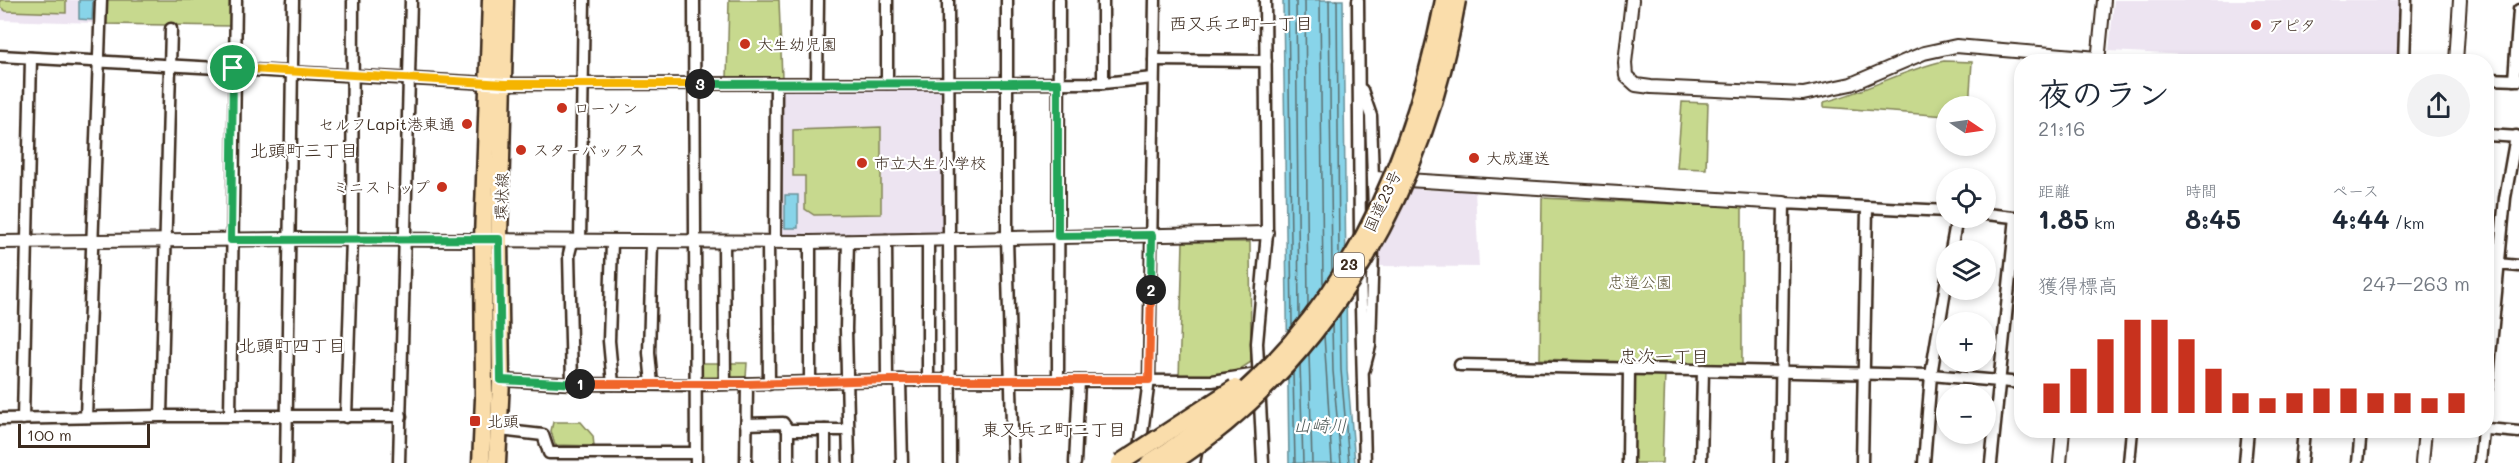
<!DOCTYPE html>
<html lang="ja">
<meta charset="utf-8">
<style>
:root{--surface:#fff;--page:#f2f2f3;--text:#1f2937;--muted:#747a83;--accent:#c8321e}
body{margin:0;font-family:Mali,"Klee One",sans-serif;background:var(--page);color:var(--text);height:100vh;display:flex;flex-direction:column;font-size:22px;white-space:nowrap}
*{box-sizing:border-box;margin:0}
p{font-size:20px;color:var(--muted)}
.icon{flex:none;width:33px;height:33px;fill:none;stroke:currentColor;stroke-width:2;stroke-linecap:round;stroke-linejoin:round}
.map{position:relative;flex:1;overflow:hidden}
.details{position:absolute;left:2014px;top:54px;width:480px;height:384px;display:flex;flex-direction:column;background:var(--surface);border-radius:24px;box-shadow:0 3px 9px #0003}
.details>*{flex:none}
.needle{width:39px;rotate:103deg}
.buttons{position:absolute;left:1936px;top:96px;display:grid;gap:12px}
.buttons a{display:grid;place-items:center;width:60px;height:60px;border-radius:50%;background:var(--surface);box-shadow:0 3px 9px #0003;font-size:30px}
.scale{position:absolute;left:18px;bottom:15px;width:132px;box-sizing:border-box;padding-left:6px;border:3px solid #3b2a1e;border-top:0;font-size:16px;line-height:21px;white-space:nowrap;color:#3b2a1e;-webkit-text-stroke:4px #fff;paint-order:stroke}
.pin{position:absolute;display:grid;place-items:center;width:51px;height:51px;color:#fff;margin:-26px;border:3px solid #fff;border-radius:50%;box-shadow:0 2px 6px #0007}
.km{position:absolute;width:30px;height:30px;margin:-15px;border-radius:50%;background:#222;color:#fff;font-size:16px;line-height:30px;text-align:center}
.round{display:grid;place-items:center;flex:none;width:63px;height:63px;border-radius:32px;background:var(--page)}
.overview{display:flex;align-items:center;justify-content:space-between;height:102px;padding:0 24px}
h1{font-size:33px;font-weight:700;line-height:45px}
.figures{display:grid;grid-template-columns:repeat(3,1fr);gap:9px;height:102px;padding:6px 24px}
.figures div{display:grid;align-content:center}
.figures b{font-size:26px;font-weight:700}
.figures small{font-size:16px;font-weight:400}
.figures p{font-size:16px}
.chart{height:168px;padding:12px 24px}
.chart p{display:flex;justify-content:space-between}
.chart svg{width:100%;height:108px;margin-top:6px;stroke:var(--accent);stroke-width:6}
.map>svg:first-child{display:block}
</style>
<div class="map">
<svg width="2519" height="463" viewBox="0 0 2519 463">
<rect width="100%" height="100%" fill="#fff"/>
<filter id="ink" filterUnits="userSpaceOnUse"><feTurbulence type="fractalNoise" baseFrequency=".0167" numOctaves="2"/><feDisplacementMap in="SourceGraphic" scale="12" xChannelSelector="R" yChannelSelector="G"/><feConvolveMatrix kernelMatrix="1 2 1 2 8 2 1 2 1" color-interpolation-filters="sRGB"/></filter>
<g filter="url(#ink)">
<g fill="#ede4f1">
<path d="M0,0H97L96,23L0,20Z"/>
<path d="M2114,0H2401L2400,61H2305L2109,51Z"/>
<path d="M782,90H942L945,92L943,234H782L779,232V94Z"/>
<path d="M1381,182L1426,190L1475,191L1479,267L1380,266L1376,185Z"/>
</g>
<g fill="#c7d98e" stroke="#818256" stroke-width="1.5">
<path d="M0,0H66V13L6,11L0,7Z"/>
<path d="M105,0H231L230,26L105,24Z"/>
<path d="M729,0H779L782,78H727Z"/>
<path d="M1944,61L1972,62L1969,106H1947V116L1824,107V102C1866,92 1902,70 1944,61Z"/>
<path d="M1682,102L1708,103L1706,169L1677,168Z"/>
<path d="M881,127V214L814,215L805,209V176H793V130Z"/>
<path d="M1542,198L1742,207V366L1540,359Z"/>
<path d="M1183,242H1250L1251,362L1231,375L1179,379Z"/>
<rect x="700" y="363" width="21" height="14"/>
<path d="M728,363H747L746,378L730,377Z"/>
<path d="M1632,373L1665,374L1662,463H1631Z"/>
<path d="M553,422H581L593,436L594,446L555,445L551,431Z"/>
</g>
<g fill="#88d4e9" stroke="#699098" stroke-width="1.5">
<path d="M79,0H93L92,20L79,19Z"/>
<path d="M1283,0H1343L1347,370L1355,463H1289Z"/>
<rect x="785" y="195" width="13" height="33"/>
</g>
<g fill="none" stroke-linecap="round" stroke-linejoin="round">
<g stroke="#5a6e6f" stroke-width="1.5">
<path d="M1288,0L1292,325"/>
<path d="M1296,0L1299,317"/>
<path d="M1305,0L1308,305"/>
<path d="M1320,0L1323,283"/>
<path d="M1329,0L1332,271"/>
<path d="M1337,0L1339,260"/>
<path d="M1340,314L1341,370L1349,463"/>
<path d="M1332,325L1333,371L1341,463"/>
<path d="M1324,335L1332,463"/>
<path d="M1309,353L1312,463"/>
<path d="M1300,363L1303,463"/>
<path d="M1293,372L1295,463"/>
</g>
<defs>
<g id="minor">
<path d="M694,0L696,463"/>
<path d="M948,0L950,463"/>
<path d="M1007,0V237L1013,463"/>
<path d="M1358,0L1360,237"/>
<path d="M0,56L505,84L1103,83L1153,78"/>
<path d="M1154,60L1266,61"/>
<path d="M2404,62L2406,0"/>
<path d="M2487,79L2519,80"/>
<path d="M2514,80L2519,10"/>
<path d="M817,83L818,0"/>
<path d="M887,83V0"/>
<path d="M1103,83V0"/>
<path d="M1362,90L1371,116L1374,211"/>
<path d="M2487,135L2519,137"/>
<path d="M1986,214L2022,218"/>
<path d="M886,240L887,380"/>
<path d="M580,241L584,0"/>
<path d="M768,241L769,384"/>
<path d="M775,241L776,84"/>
<path d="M848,241L846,329L849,463"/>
<path d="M928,241V380"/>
<path d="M572,242L569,254L572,384"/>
<path d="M612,242L609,341L613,384"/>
<path d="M724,242L725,383"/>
<path d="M810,242V380"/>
<path d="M1951,250L1957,218"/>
<path d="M2487,263L2519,266"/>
<path d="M1360,267L1365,463"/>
<path d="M1460,365L1931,375L2022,383"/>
<path d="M1364,369L1370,346L1373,247"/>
<path d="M501,380L572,384L695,385L887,380L1212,381L1257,374"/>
<path d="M900,380L902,463"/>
<path d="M1058,380L1059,0"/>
<path d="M652,384L649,353L652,242"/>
<path d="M2487,387L2505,198L2516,136"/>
<path d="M161,416L171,29"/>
<path d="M230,416L236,0"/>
<path d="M86,417L101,0"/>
<path d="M346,417L352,239L353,0"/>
<path d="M0,419L161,416H401"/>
<path d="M23,419L31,58"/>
<path d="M746,424L783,423L788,430H848"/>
<path d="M2487,429L2519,432"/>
<path d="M499,430L543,435L549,453H695"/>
<path d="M825,430V463"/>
<path d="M286,463L293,0"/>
<path d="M399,463L411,0"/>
<path d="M746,463L747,384"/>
<path d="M788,463V430"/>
<path d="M1075,463L1079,381"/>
<path d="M1138,463L1149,380L1155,0"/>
<path d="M1194,463L1198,443"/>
<path d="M1263,463L1257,343L1267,233L1265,0"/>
<path d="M1628,463L1629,369"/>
<path d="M1701,463L1703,370"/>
<path d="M1780,463L1784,203L1947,211"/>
<path d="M1862,463L1867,209"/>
<path d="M1924,463L1931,375L1947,278"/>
<path d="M1991,463L2016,217"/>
<path d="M2129,463L2132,430"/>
<path d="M2245,463L2248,430"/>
<path d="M2301,463L2304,430"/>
<path d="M2358,463L2361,430"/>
<path d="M2480,463L2483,430"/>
</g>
<g id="tertiary">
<path d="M1632,0L1625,63L1626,76L1636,85L1651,87L1803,94L1851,84L1924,53L1956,46L2098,58"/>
<path d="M2098,62L2104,0"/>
<path d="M2456,62L2460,0"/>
<path d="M1375,178L1784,203"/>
<path d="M0,242L290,239L810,242L1267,233"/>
<path d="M2060,463L2063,430"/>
<path d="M2422,463L2425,430"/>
</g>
<g id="primary">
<path d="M481,463L484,399L483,239L491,0"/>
<path d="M497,463L501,380L499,239L505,0"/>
</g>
</defs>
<use href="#minor" stroke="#3b2a1e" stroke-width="15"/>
<use href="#tertiary" stroke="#3b2a1e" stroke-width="16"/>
<use href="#primary" stroke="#3b2a1e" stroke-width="21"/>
<use href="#minor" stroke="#fff" stroke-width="10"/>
<use href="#tertiary" stroke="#fff" stroke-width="12"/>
<use href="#primary" stroke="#faddab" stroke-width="16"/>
<defs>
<g id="trunk-bridge">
<path d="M1120,463L1235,388"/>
<path d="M1149,463C1323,356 1406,196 1444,0"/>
<path d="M1172,463C1332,358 1426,185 1457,0"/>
</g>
</defs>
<use href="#trunk-bridge" stroke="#3b2a1e" stroke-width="21" stroke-linecap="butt"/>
<use href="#trunk-bridge" stroke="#faddab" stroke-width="16"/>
</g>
</g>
<g fill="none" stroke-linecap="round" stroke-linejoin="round" filter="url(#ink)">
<defs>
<path id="split-1" d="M233,68L231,240L499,239L501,380L580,384"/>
<path id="split-2" d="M580,384H747L887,380H1149L1151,290"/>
<path id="split-3" d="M700,84L1058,83V236L1152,235L1151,290"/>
<path id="split-4" d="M233,68L505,84H700"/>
</defs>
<use href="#split-1" stroke="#fff" stroke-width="12"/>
<use href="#split-2" stroke="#fff" stroke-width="12"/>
<use href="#split-3" stroke="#fff" stroke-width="12"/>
<use href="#split-4" stroke="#fff" stroke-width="12"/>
<use href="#split-1" stroke="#22a559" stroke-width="8"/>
<use href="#split-2" stroke="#f0652b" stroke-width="8"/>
<use href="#split-3" stroke="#22a559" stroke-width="8"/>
<use href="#split-4" stroke="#f5b400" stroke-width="8"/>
</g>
<g fill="#c8321e" stroke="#fff" stroke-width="2">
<circle cx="2256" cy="25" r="6"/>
<circle cx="745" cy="44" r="6"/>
<circle cx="562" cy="108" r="6"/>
<circle cx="467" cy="124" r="6"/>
<circle cx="521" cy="150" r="6"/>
<circle cx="1474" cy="158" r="6"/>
<circle cx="862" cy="163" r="6"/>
<circle cx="442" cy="187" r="6"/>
<rect x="469" y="415" width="12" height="12" rx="3"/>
</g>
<g text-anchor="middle" stroke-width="4.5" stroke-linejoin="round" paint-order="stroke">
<rect fill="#fff" stroke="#766a62" stroke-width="1.5" x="1334" y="253" width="30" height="24" rx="4.5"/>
<g font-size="15" font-weight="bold" fill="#3b2a1e">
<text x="1349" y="270">23</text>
</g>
<g font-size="16" fill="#3b2a1e" stroke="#fff" text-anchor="start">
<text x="2268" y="31">アピタ</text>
<text x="757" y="50">大生幼児園</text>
<text x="574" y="114">ローソン</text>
<text x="455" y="130" text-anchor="end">セルフLapit港東通</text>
<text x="533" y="156">スターバックス</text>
<text x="1486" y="164">大成運送</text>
<text x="874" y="169">市立大生小学校</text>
<text x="430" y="193" text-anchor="end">ミニストップ</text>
<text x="487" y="427">北頭</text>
</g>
<g font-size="16" fill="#3b2a1e" stroke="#fff">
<text transform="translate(501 196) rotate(-88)" y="6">環状線</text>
<text transform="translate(1382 201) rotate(-65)" y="6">国道23号</text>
</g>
<g font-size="16" fill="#5e563a" stroke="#fff">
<text x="1640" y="288">忠道公園</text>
</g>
<g font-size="18" fill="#3b2a1e" stroke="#fff">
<text x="1241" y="30">西又兵ヱ町一丁目</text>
<text x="304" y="157">北頭町三丁目</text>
<text x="292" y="352">北頭町四丁目</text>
<text x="1664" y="363">忠次一丁目</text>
<text x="1054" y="436">東又兵ヱ町二丁目</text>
</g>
<g font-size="18" font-style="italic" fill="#525d5b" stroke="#fff">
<text x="1320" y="432">山崎川</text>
</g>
</g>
</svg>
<div class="buttons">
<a><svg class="needle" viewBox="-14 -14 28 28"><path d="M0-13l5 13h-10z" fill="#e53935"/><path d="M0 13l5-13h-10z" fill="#747a83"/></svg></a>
<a><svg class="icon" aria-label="locate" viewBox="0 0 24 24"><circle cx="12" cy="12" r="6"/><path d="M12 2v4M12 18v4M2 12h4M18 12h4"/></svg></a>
<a><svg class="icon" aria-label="layers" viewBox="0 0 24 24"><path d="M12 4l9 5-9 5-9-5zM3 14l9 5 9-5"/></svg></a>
<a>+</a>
<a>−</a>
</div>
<div class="scale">100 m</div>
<div class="pin" style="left:233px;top:68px;background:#1e9e55"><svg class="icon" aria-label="arrive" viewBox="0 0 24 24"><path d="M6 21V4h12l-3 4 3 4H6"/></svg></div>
<b class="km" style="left:580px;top:384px">1</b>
<b class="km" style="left:1151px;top:290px">2</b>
<b class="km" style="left:700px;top:84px">3</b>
<section class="details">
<div class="overview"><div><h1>夜のラン</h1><p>21:16</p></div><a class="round"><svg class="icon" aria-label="share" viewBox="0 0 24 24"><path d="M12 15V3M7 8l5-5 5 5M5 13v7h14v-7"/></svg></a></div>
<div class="figures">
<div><p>距離</p><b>1.85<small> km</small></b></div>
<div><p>時間</p><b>8:45</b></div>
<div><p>ペース</p><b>4:44<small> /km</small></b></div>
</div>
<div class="chart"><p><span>獲得標高</span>247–263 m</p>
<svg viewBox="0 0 160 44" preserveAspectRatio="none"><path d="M5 44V32M15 44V26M25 44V14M35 44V6M45 44V6M55 44V14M65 44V26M75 44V36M85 44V38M95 44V36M105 44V34M115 44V34M125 44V36M135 44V36M145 44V38M155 44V36"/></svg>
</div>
</section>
</div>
